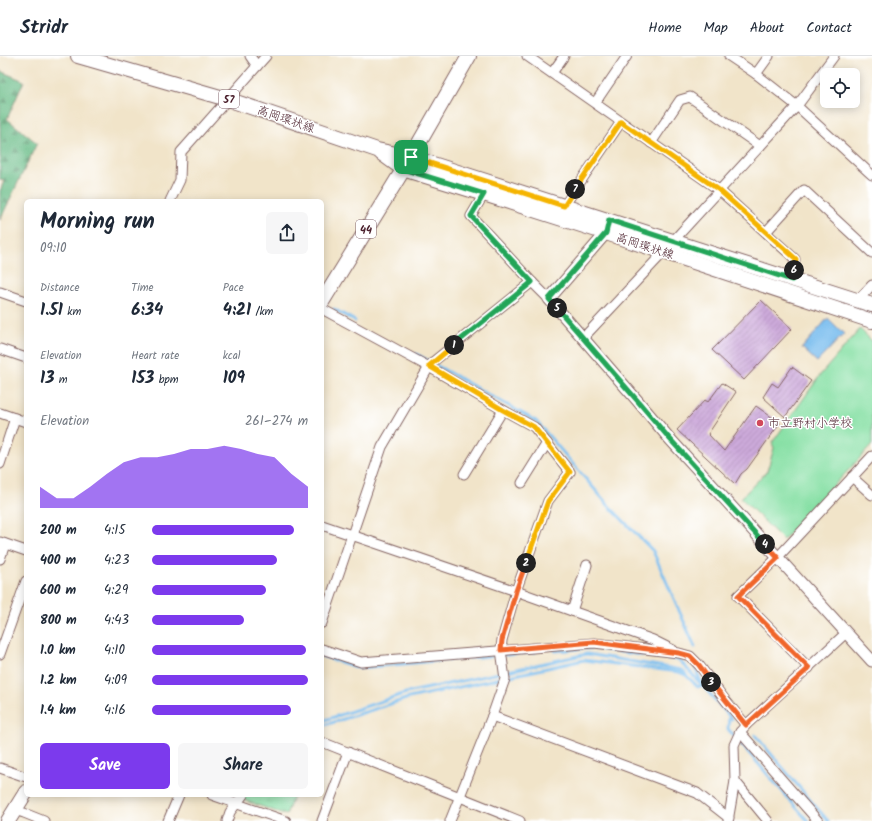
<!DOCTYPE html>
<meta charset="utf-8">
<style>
:root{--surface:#fff;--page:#f6f6f7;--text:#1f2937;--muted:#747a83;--line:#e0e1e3;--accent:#7c3aed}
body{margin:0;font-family:Kalam,"Klee One",sans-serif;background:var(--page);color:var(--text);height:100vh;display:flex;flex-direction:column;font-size:15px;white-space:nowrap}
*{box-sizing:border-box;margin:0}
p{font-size:13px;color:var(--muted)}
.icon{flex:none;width:22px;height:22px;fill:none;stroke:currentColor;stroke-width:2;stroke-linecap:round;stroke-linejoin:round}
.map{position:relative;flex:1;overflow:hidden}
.drawer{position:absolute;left:24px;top:143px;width:300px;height:598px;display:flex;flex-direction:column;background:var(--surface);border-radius:6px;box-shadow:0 2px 10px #0003}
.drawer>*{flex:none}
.fabs{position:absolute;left:820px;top:12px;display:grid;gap:8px}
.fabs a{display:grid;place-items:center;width:40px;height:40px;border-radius:6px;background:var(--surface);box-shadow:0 2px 10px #0003;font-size:20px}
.pin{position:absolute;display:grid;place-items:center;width:34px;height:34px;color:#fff;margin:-17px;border-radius:8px;box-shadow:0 2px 6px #0006}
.km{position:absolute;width:20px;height:20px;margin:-10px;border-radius:50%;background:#222;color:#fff;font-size:11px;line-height:20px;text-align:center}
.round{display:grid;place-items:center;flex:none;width:42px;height:42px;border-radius:6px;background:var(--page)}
.head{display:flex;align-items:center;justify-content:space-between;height:68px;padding:0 16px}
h1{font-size:22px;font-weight:800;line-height:30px}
.figures{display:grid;grid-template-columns:repeat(3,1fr);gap:6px;height:68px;padding:4px 16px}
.figures div{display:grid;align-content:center}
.figures b{font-size:17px;font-weight:800}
.figures small{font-size:11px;font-weight:400}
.figures p{font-size:11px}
.chart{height:112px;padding:8px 16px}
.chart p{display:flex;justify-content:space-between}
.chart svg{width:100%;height:72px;margin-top:4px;fill:var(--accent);opacity:.7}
.action{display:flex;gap:8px;margin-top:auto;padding:8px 16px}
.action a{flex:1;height:46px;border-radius:6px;background:var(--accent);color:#fff;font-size:16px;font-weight:800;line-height:46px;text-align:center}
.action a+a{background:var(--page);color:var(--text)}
ul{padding:0 16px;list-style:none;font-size:13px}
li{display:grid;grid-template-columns:64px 48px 1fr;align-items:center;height:30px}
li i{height:10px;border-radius:5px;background:var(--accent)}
header{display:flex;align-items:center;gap:24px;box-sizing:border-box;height:56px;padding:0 20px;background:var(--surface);border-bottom:1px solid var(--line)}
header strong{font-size:19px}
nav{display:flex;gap:22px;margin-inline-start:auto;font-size:14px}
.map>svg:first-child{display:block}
</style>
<header>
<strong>Stridr</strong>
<nav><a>Home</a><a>Map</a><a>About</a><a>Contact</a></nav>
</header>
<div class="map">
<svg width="872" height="765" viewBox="0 0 872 765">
<defs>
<pattern id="grass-tufts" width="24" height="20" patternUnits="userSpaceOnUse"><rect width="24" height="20" fill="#87e0a5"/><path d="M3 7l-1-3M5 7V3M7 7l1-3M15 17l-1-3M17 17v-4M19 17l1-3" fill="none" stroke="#76c08e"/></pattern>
<pattern id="forest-firs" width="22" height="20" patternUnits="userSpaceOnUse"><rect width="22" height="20" fill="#6dbe8a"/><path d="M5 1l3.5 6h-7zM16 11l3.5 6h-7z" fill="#5c9a71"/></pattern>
<pattern id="building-hatch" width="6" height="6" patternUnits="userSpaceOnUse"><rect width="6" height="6" fill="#cdaadb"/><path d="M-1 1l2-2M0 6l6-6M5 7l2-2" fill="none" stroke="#a88ab2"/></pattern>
</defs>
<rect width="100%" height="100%" fill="#fff"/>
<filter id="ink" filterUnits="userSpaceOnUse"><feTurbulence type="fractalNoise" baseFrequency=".025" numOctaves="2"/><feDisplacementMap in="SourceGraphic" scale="8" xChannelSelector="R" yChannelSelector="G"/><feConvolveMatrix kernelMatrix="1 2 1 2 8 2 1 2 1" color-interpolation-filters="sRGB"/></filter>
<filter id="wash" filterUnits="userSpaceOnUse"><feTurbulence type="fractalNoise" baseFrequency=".012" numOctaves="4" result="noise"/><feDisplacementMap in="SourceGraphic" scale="16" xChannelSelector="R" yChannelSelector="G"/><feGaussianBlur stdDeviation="0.9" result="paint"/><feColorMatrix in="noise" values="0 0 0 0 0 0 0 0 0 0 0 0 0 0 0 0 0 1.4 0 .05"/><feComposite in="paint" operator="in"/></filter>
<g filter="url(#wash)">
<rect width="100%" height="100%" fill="#f1e4c9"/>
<path fill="url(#grass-tufts)" stroke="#688068" d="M239,739H294L286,759L237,742Z"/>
<path fill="url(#forest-firs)" stroke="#5c6e5a" d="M0,15L24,25L7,63L37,87L0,164V135L4,125L0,124V104L1,102H0Z"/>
<path fill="#87e0a5" stroke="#688068" d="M860,273L872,285V389L783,484L741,442L767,415L774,392L772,387L821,318Z"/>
<path fill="#77bcee" stroke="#606e8c" d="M828,262L844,278L817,306L802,292Z"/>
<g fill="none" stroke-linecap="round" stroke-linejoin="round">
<g stroke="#77bcee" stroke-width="3">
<path d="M334,253L355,265"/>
<path d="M416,298L536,365L609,450L653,495L695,591"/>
<path d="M555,595L591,592L679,604L702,629L732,663"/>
<path d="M322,600L359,612L535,596"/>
<path d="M694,609L701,626"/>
<path d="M729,660L728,673L808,765"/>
<path d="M322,665L406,637L587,598L682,614L685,617"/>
<path d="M322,670L409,642L584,604L679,616L686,619L698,631L702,629"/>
<path d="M755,679L828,765"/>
</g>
</g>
<g id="blocks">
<g fill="url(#building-hatch)">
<path d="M761,244L792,273L744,324L712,294Z"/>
<path d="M792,311L811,325L785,361L763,341L772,327L778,331Z"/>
<path d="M722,327L736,336L708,378L724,395L756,350L780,367L747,413L741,418L735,428L677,374L705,344L708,346Z"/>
</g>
</g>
</g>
<g filter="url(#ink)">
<use href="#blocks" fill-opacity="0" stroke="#846462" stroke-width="1"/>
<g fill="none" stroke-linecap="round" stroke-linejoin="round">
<defs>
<g id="minor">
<path d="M250,0L257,10"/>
<path d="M527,0L719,134L795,203L792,224"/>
<path d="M729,0L756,18"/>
<path d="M769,0L756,18L797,50L872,119"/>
<path d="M552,17L564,0"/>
<path d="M595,47L627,0"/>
<path d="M651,87L680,44L690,41L760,90"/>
<path d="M484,138L471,160L532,226L549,243"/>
<path d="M170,145L180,124L181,96L266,0"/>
<path d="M564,150L621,66"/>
<path d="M766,176L804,134L872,197"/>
<path d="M673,185L797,50L834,0"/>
<path d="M0,236L26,245"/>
<path d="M857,245L872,229"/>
<path d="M322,253L429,311L503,354L534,371L570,416L548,445L516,535L502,584L501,594L505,623L492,660L450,765"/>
<path d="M583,282L664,196"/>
<path d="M0,293L26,302"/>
<path d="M0,357L26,366"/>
<path d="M0,408L15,362"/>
<path d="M464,418L503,354"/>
<path d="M852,421L872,439"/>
<path d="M522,427L547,387"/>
<path d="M322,469L516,535L653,584L673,594"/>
<path d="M0,486L26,495"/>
<path d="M0,503L5,488"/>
<path d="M572,555L587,509"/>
<path d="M322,567L382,391L429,311L434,305L532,226"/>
<path d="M322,593L361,606L594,587L679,597L690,600L699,609L726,645L746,669"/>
<path d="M0,598L26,525"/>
<path d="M809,612L738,540L777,502L872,400"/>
<path d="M492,660L697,737L729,762"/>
<path d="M740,676L818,765"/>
<path d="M322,686L520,765"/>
<path d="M0,712L26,721"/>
<path d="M735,725L768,765"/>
<path d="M212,739L286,765"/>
<path d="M15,754L24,757L44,765"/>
<path d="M168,765L179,739"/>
<path d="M227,765L230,756L243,739"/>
<path d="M322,765L348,696"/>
<path d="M728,765L735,725L734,689L740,676L746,669L846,577"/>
</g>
<path id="tertiary" d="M608,171L606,177L549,243L636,343L669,382L872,605"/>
<g id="primary">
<path d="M78,0L227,43L377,94L411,101L872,249"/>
<path d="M381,97L403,113L484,138L606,177L872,265"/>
<path d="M322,246L411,101L469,0"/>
<path d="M8,765L26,736"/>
</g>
</defs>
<use href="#minor" stroke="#846462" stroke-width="11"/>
<use href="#tertiary" stroke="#846462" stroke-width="13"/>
<use href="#primary" stroke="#846462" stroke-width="16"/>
<use href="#minor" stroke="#fff" stroke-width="9"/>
<use href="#tertiary" stroke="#fff" stroke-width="11"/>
<use href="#primary" stroke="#fff" stroke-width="14"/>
</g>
</g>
<g fill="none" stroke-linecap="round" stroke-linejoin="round" filter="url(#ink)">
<defs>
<path id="split-1" d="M411,101L403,113L484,138L471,160L532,226L454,289"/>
<path id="split-2" d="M454,289L429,310L503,354L534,371L570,416L548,445L526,507"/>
<path id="split-3" d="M526,507L516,535L502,584L501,594L594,586L679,597L690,600L699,609L711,626"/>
<path id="split-4" d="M711,626L746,669L809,612L738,540L778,502L765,488"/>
<path id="split-5" d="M557,252L636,343L669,382L765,488"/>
<path id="split-6" d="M557,252L549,243L606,177L609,164L792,224L794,214"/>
<path id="split-7" d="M575,133L621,66L719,134L796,203L794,214"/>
<path id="split-8" d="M411,101L564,150L575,133"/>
</defs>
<use href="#split-1" stroke="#fff" stroke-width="8"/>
<use href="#split-2" stroke="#fff" stroke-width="8"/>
<use href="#split-3" stroke="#fff" stroke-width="8"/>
<use href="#split-4" stroke="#fff" stroke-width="8"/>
<use href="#split-5" stroke="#fff" stroke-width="8"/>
<use href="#split-6" stroke="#fff" stroke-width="8"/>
<use href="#split-7" stroke="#fff" stroke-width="8"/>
<use href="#split-8" stroke="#fff" stroke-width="8"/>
<use href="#split-1" stroke="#22a559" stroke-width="5"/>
<use href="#split-2" stroke="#f5b400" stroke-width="5"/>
<use href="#split-3" stroke="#f0652b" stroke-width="5"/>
<use href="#split-4" stroke="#f0652b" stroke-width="5"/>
<use href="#split-5" stroke="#22a559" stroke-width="5"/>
<use href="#split-6" stroke="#22a559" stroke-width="5"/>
<use href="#split-7" stroke="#f5b400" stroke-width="5"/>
<use href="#split-8" stroke="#f5b400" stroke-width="5"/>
</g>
<circle fill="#d1495b" stroke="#fff" stroke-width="1.5" cx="760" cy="367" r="4"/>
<g text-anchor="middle" stroke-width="3" stroke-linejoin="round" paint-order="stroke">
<g fill="#fff" stroke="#80626b" stroke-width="1">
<rect x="219" y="34" width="20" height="18" rx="3"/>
<rect x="356" y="164" width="20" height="18" rx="3"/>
</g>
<g font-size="11" font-weight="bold" fill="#4a1f2b">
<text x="229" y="47">57</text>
<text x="366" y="177">44</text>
</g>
<g font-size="12" fill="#4a1f2b" stroke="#fff">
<text transform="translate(286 63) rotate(19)" y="4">高岡環状線</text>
<text transform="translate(645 190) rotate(18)" y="4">高岡環状線</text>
</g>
<g font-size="12" fill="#4a1f2b" stroke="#fff" text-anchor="start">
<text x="768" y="371">市立野村小学校</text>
</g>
</g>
</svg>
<div class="fabs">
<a><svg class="icon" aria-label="locate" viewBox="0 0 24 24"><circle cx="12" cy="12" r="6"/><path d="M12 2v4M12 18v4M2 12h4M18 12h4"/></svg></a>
</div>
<div class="pin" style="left:411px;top:101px;background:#1e9e55"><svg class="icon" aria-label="arrive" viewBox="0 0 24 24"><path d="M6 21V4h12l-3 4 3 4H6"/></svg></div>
<b class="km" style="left:454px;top:289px">1</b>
<b class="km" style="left:526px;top:507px">2</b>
<b class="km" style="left:711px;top:626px">3</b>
<b class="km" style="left:765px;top:488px">4</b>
<b class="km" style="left:557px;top:252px">5</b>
<b class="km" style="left:794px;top:214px">6</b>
<b class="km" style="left:575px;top:133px">7</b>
<section class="drawer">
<div class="head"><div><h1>Morning run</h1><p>09:10</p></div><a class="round"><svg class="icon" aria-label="share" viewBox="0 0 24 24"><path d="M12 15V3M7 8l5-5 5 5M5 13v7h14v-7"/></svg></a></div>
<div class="figures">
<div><p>Distance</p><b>1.51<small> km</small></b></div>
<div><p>Time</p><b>6:34</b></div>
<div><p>Pace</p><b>4:21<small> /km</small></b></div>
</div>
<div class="figures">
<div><p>Elevation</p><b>13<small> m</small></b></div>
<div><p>Heart rate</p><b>153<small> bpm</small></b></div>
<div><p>kcal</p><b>109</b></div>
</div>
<div class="chart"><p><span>Elevation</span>261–274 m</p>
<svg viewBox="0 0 160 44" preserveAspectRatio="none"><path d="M0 44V31L10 38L20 38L30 31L40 23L50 16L60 13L70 13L80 11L90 8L100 8L110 6L120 8L130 11L140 13L150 23L160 31V44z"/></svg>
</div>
<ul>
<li><b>200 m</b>4:15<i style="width:91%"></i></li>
<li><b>400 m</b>4:23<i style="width:80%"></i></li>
<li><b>600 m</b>4:29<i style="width:73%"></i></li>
<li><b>800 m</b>4:43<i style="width:59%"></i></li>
<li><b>1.0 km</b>4:10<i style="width:99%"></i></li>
<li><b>1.2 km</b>4:09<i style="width:100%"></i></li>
<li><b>1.4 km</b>4:16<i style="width:89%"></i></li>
</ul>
<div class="action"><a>Save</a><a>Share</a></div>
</section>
</div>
